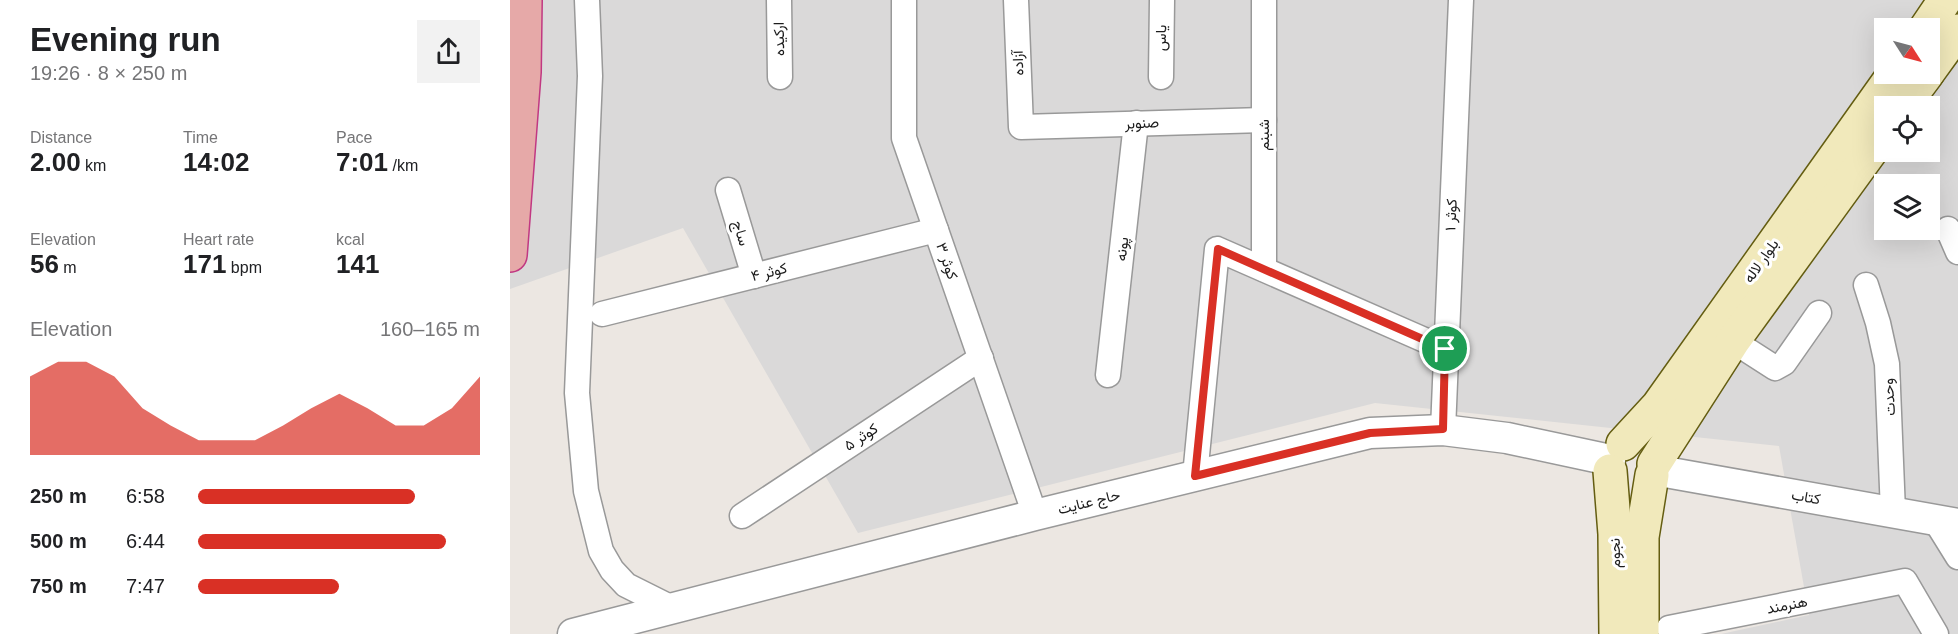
<!DOCTYPE html>
<meta charset="utf-8">
<style>
:root{--surface:#fff;--page:#f2f2f2;--text:#202124;--muted:#757577;--accent:#d93025}
body{margin:0;font-family:Arial,Vazirmatn,sans-serif;background:var(--page);color:var(--text);height:100vh;display:flex;flex-direction:column;font-size:22px;white-space:nowrap}
*{box-sizing:border-box;margin:0}
p{font-size:20px;color:var(--muted)}
.icon{flex:none;width:33px;height:33px;fill:none;stroke:currentColor;stroke-width:2;stroke-linecap:round;stroke-linejoin:round}
.map{position:relative;flex:1;overflow:hidden}
.sheet{display:flex;flex-direction:column;background:var(--surface);width:510px}
.sheet>*{flex:none}
.needle{width:39px;rotate:126deg}
.tools{position:absolute;left:1364px;top:18px;display:grid;gap:12px}
.tools a{display:grid;place-items:center;width:66px;height:66px;border-radius:0px;background:var(--surface);box-shadow:0 6px 24px #0002;font-size:30px}
.pin{position:absolute;display:grid;place-items:center;width:51px;height:51px;color:#fff;margin:-26px;border:3px solid #fff;border-radius:50%;box-shadow:0 2px 6px #0007}
.round{display:grid;place-items:center;flex:none;width:63px;height:63px;border-radius:0px;background:var(--page)}
.headline{display:flex;align-items:center;justify-content:space-between;height:102px;padding:0 30px}
h1{font-size:33px;font-weight:700;line-height:45px}
.stats{display:grid;grid-template-columns:repeat(3,1fr);gap:9px;height:102px;padding:6px 30px}
.stats div{display:grid;align-content:center}
.stats b{font-size:26px;font-weight:700}
.stats small{font-size:16px;font-weight:400}
.stats p{font-size:16px}
.chart{height:168px;padding:12px 30px}
.chart p{display:flex;justify-content:space-between}
.chart svg{width:100%;height:108px;margin-top:6px;fill:var(--accent);opacity:.7}
ul{padding:0 30px;list-style:none;font-size:20px}
li{display:grid;grid-template-columns:96px 72px 1fr;align-items:center;height:45px}
li i{height:15px;border-radius:8px;background:var(--accent)}
main{display:flex;flex:1;min-height:0}
.map>svg:first-child{display:block}
</style>
<main>
<section class="sheet">
<div class="headline"><div><h1>Evening run</h1><p>19:26 · 8 × 250 m</p></div><a class="round"><svg class="icon" aria-label="share" viewBox="0 0 24 24"><path d="M12 15V3M7 8l5-5 5 5M5 13v7h14v-7"/></svg></a></div>
<div class="stats">
<div><p>Distance</p><b>2.00<small> km</small></b></div>
<div><p>Time</p><b>14:02</b></div>
<div><p>Pace</p><b>7:01<small> /km</small></b></div>
</div>
<div class="stats">
<div><p>Elevation</p><b>56<small> m</small></b></div>
<div><p>Heart rate</p><b>171<small> bpm</small></b></div>
<div><p>kcal</p><b>141</b></div>
</div>
<div class="chart"><p><span>Elevation</span>160–165 m</p>
<svg viewBox="0 0 160 44" preserveAspectRatio="none"><path d="M0 44V12L10 6L20 6L30 12L40 25L50 32L60 38L70 38L80 38L90 32L100 25L110 19L120 25L130 32L140 32L150 25L160 12V44z"/></svg>
</div>
<ul>
<li><b>250 m</b>6:58<i style="width:77%"></i></li>
<li><b>500 m</b>6:44<i style="width:88%"></i></li>
<li><b>750 m</b>7:47<i style="width:50%"></i></li>
</ul>
</section>
<div class="map">
<svg width="1448" height="634" viewBox="0 0 1448 634">
<rect width="100%" height="100%" fill="#ece7e2"/>
<path fill="#dad9d9" fill-rule="evenodd" d="M0,0H1448V634H1211L1299,615L1269,446L865,403L348,533L173,228L0,289ZM1374,28H1419V74H1374ZM1374,106H1419V152H1374ZM1374,184H1419V230H1374Z"/>
<g fill="none" stroke-linecap="round" stroke-linejoin="round">
<defs>
<g id="minor">
<path d="M77,0L80,76L67,393L76,491L91,551L102,570L116,585L162,608"/>
<path d="M269,0L270,77"/>
<path d="M394,0V138L525,515"/>
<path d="M506,0L511,127L754,120"/>
<path d="M754,0V269"/>
<path d="M651,77L652,0"/>
<path d="M218,190L244,276"/>
<path d="M1438,229L1448,252"/>
<path d="M1356,285L1368,323L1377,364L1383,512"/>
<path d="M92,314L426,230"/>
<path d="M1223,341L1265,368L1274,363L1309,313"/>
<path d="M598,375L626,123"/>
<path d="M933,430L951,0"/>
<path d="M685,476L707,249L935,349"/>
<path d="M232,516L471,358"/>
<path d="M1425,520L1448,557"/>
<path d="M1159,628L1395,581L1426,634"/>
</g>
<g id="tertiary">
<path d="M1144,470L1448,524"/>
<path d="M63,634L525,515L860,433L933,430L997,438L1100,460"/>
</g>
<g id="secondary">
<path d="M1416,28L1435,0"/>
<path d="M1419,71L1448,31"/>
<path d="M1393,106L1417,74"/>
<path d="M1113,444L1148,406L1384,74"/>
<path d="M1144,464L1223,341L1374,133"/>
<path d="M1100,471L1105,534L1106,634"/>
<path d="M1132,634V537L1142,475"/>
</g>
<path id="trunk" d="M0,255L14,72L15,0"/>
</defs>
<use href="#minor" stroke="#999" stroke-width="27"/>
<use href="#tertiary" stroke="#999" stroke-width="33"/>
<use href="#secondary" stroke="#645d11" stroke-width="36"/>
<use href="#trunk" stroke="#c13882" stroke-width="36"/>
<use href="#minor" stroke="#fff" stroke-width="24"/>
<use href="#tertiary" stroke="#fff" stroke-width="30"/>
<use href="#secondary" stroke="#f1e9bb" stroke-width="33"/>
<use href="#trunk" stroke="#e6a9a8" stroke-width="33"/>
</g>
<g fill="none" stroke-linecap="round" stroke-linejoin="round">
<defs>
<path id="route" d="M708,249L935,349L933,429L860,433L685,476Z"/>
</defs>
<use href="#route" stroke="#fff" stroke-width="12"/>
<use href="#route" stroke="#d93025" stroke-width="8"/>
</g>
<g text-anchor="middle" stroke-width="6" stroke-linejoin="round" paint-order="stroke">
<g font-size="15" fill="#1c1c1c" stroke="#fff">
<text transform="translate(651 38) rotate(-89)" y="5">یاس</text>
<text transform="translate(269 39) rotate(-91)" y="5">ارکیده</text>
<text transform="translate(508 63) rotate(-92)" y="5">آزاده</text>
<text transform="translate(632 123) rotate(-2)" y="5">صنوبر</text>
<text transform="translate(754 135) rotate(-90)" y="5">شبنم</text>
<text transform="translate(941 215) rotate(-87)" y="5">کوثر ۱</text>
<text transform="translate(231 233) rotate(73)" y="5">ساج</text>
<text transform="translate(612 249) rotate(-84)" y="5">پونه</text>
<text transform="translate(437 261) rotate(71)" y="5">کوثر ۳</text>
<text transform="translate(1251 261) rotate(-55)" y="5">بلوار لاله</text>
<text transform="translate(259 272) rotate(-14)" y="5">کوثر ۴</text>
<text transform="translate(1379 397) rotate(-94)" y="5">وحدت</text>
<text transform="translate(351 437) rotate(-33)" y="5">کوثر ۵</text>
<text transform="translate(1296 497) rotate(10)" y="5">کتاب</text>
<text transform="translate(579 502) rotate(-14)" y="5">حاج عنایت</text>
<text transform="translate(1105 553) rotate(-91)" y="5">نجوم</text>
<text transform="translate(1277 605) rotate(-11)" y="5">هنرمند</text>
</g>
</g>
</svg>
<div class="tools">
<a><svg class="needle" viewBox="-14 -14 28 28"><path d="M0-13l5 13h-10z" fill="#e53935"/><path d="M0 13l5-13h-10z" fill="#757577"/></svg></a>
<a><svg class="icon" aria-label="locate" viewBox="0 0 24 24"><circle cx="12" cy="12" r="6"/><path d="M12 2v4M12 18v4M2 12h4M18 12h4"/></svg></a>
<a><svg class="icon" aria-label="layers" viewBox="0 0 24 24"><path d="M12 4l9 5-9 5-9-5zM3 14l9 5 9-5"/></svg></a>
</div>
<div class="pin" style="left:935px;top:349px;background:#1e9e55"><svg class="icon" aria-label="arrive" viewBox="0 0 24 24"><path d="M6 21V4h12l-3 4 3 4H6"/></svg></div>
</div>
</main>
